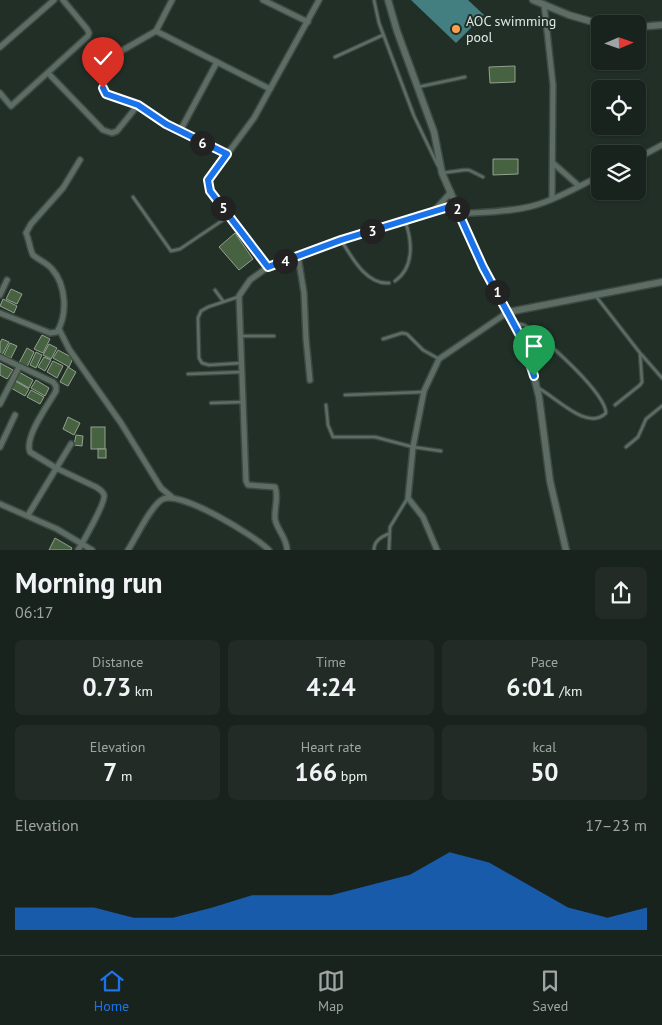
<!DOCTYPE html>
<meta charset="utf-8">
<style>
:root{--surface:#19231d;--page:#222b26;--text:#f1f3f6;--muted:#9fa4a4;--line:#37403b;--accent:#1a73e8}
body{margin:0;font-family:"PT Sans",sans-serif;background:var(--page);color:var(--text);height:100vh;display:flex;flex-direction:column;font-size:19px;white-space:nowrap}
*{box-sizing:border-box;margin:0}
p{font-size:16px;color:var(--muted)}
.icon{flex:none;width:28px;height:28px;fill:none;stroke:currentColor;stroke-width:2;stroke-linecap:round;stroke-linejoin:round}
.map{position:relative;height:550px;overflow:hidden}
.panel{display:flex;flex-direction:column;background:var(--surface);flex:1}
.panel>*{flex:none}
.needle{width:32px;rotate:88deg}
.fabs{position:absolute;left:591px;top:15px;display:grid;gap:10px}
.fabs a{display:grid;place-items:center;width:55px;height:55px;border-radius:8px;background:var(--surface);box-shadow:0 1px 4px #0004,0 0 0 1px var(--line);font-size:25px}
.pin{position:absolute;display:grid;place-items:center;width:42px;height:42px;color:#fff;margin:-51px -21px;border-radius:50% 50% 50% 0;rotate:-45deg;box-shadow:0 0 5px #0007}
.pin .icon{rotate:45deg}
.km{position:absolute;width:25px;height:25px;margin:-12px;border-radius:50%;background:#222;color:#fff;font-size:14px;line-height:25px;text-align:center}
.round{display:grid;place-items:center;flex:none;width:52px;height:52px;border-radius:8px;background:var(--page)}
.summary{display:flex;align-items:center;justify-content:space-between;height:85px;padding:0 15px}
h1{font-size:28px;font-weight:800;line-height:38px}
.stats{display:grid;grid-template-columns:repeat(3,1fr);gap:8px;height:85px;padding:5px 15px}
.stats div{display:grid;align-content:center;border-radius:8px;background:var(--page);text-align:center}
.stats b{font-size:25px;font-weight:800}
.stats small{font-size:14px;font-weight:400}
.stats p{font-size:14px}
.chart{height:140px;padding:10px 15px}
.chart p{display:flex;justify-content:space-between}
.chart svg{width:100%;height:90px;margin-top:5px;fill:var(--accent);opacity:.7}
.dock{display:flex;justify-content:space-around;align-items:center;height:70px;border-top:1px solid var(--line);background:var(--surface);font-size:14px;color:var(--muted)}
.dock a{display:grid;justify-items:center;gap:2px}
.dock .on{color:var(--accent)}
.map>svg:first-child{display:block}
</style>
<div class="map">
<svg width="662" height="550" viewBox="0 0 662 550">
<rect width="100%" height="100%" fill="#212f27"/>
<path fill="#437e81" d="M411,0H468L484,15L456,43Z"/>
<g fill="#476240" stroke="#95a192">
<path d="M515,66V82L490,83L489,67Z"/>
<path d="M493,159H518V174L493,175Z"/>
<path d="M235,233L253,259L239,270L219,247Z"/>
<path d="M11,289L22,294L17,304L6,299Z"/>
<path d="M3,299L17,306L14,313L0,306Z"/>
<path d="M42,335L50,339L43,353L34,349Z"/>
<path d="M2,339L9,342L2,355L0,354V343Z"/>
<path d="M10,343L17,346L11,358L4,355Z"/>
<path d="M49,344L57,348L51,359L43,355Z"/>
<path d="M27,348L34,352L27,367L19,363Z"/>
<path d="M58,350L73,358L69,367L53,358Z"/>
<path d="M36,352L42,355L36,368L30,365Z"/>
<path d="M44,357L51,360L45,371L38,367Z"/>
<path d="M53,361L63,366L57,378L47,372Z"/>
<path d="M0,363L13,370L7,379L0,375Z"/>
<path d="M68,367L76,372L68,386L60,382Z"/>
<path d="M19,372L33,380L29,388L15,380Z"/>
<path d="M36,380L49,388L45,396L31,388Z"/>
<path d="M15,381L29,389L25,396L11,388Z"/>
<path d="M31,390L44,397L40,404L27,397Z"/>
<path d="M68,417L80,423L74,435L63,429Z"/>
<rect x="91" y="427" width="14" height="22"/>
<path d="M76,435L83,436L82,446L74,445Z"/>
<rect x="98" y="449" width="8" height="9"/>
<path d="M55,538L72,548L71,550H49Z"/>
</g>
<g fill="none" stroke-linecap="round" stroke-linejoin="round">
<defs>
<g id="service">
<path d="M374,0L379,23L414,116L438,166"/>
<path d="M335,57L383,35"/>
<path d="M418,87L465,77"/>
<path d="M442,173L464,170H469L483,177"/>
<path d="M133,197L171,251L180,249L229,216"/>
<path d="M341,240C351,256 366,285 389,283"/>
<path d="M395,281C415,267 412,240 405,221"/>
<path d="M215,290L223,301"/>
<path d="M595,295L640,353L642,382L640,385L615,405"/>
<path d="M238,297L208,307L201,311L198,318L199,358L202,363L209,365L242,363"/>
<path d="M515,323L524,325L530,328C548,343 605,392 606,413C587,432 555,396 538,388"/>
<path d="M241,336H274"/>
<path d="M383,339L402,333L407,334L423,350L439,359"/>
<path d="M641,354L662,378"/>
<path d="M188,374L241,372"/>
<path d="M345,395L423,392"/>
<path d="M211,403L242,402"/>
<path d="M326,405L328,425L333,437H375L413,447L441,451"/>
<path d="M626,447L638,437L646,419L662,406"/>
<path d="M374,550C374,541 381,537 388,534"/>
<path d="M389,550L390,527L407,499"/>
</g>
<g id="minor">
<path d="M263,0L308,22"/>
<path d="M319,0L254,118L211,176L208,185L210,191L268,267L341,240L455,205"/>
<path d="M544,4L553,85L552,199"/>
<path d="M156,31L172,0"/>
<path d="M0,47L54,0"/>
<path d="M48,73L103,130L112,133L117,131L138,105"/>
<path d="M0,93L11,106L88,36L89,33L87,29L63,0"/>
<path d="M180,131L217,62"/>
<path d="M227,154L166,124L138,105L106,94L103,88L104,79L116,54L156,31L270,89"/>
<path d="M638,158L662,145"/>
<path d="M553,163L579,186"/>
<path d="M433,212L451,192"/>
<path d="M459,214C484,212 512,212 536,205C558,199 579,186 600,176"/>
<path d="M298,256L304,293L306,339L310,380"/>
<path d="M268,267L250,280L239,296L246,481L248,485L275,487C279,497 274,508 275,519C277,530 287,538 287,550"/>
<path d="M0,295L7,280"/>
<path d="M0,313L50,333L57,332C68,314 66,285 52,269C47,263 39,260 33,255C30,250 29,239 26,233L31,224L63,188L80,160"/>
<path d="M59,329L69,349L121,423L161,488L173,498"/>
<path d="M0,357L53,382L56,386V391C48,405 24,437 30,452L56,468L96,487C99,489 103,491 104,495C106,502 83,542 78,550"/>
<path d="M0,404L19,367"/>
<path d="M0,447L15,415"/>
<path d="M0,504L57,529L92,550"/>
<path d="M28,515L71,444"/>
<path d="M128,550C136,538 151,505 163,499C182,491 255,536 269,550"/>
<path d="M437,550L423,517L408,498L413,447L424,391L439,359L508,312"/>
</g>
<g id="tertiary">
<path d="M388,0L397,31L434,132L442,173L483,267L523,341L531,364L539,397L550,481L566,550"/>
<path d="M533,0L569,15L600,24"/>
<path d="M638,27L662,25"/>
<path d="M508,312L662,282"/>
</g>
</defs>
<use href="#service" stroke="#3d4943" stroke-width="5"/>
<use href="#minor" stroke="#3d4943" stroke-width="8"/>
<use href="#tertiary" stroke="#3d4943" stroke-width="9"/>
<use href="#service" stroke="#5d6d63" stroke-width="2.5"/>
<use href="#minor" stroke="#5d6d63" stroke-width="5"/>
<use href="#tertiary" stroke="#5d6d63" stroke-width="6"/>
</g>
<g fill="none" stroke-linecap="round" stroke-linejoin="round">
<defs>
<path id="route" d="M103,88L106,94L138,105L166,124L227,154L208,180L210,191L268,267L341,240L455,205L483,267L523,341L534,376"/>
</defs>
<use href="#route" stroke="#fff" stroke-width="10"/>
<use href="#route" stroke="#1a73e8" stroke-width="6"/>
</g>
<circle fill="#f99f4d" stroke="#212f27" stroke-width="2" cx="456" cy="29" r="5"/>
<g text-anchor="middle" stroke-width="4" stroke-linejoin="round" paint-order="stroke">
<g font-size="14" fill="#e0e9e4" stroke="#212f27" text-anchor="start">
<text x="466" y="26">AOC swimming<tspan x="466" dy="16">pool</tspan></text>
</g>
</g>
</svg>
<div class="fabs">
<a><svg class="needle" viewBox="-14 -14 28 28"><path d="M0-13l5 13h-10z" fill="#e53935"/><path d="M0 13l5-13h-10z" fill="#9fa4a4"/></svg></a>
<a><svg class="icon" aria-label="locate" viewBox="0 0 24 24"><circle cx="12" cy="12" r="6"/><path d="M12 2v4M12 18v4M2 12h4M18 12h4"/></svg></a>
<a><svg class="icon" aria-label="layers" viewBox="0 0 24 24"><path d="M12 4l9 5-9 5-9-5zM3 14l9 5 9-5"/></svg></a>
</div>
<div class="pin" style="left:534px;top:376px;background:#1e9e55"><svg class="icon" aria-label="arrive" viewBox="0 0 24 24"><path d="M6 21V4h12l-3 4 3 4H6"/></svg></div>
<div class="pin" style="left:103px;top:88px;background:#d93025"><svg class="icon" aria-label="check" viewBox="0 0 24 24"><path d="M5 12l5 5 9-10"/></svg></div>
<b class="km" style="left:497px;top:292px">1</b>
<b class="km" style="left:457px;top:209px">2</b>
<b class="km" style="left:372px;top:231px">3</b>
<b class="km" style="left:285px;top:261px">4</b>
<b class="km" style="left:223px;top:208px">5</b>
<b class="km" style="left:202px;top:143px">6</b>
</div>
<section class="panel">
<div class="summary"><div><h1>Morning run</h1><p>06:17</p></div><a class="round"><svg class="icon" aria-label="share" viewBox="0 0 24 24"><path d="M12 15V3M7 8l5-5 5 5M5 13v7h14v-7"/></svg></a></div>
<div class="stats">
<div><p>Distance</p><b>0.73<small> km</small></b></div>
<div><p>Time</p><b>4:24</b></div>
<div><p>Pace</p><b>6:01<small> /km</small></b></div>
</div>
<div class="stats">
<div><p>Elevation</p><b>7<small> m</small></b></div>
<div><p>Heart rate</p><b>166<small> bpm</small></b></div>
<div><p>kcal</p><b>50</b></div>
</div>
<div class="chart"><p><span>Elevation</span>17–23 m</p>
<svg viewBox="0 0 160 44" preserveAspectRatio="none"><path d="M0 44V33L10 33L20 33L30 38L40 38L50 33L60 27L70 27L80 27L90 22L100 17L110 6L120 11L130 22L140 33L150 38L160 33V44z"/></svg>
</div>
</section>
<nav class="dock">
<a class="on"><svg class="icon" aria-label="home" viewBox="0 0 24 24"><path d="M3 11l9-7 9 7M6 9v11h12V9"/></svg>Home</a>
<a><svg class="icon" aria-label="map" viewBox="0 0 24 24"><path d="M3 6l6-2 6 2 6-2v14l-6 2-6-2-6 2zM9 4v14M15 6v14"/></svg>Map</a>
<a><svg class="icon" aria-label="saved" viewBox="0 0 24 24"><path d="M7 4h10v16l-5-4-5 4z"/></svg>Saved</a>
</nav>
